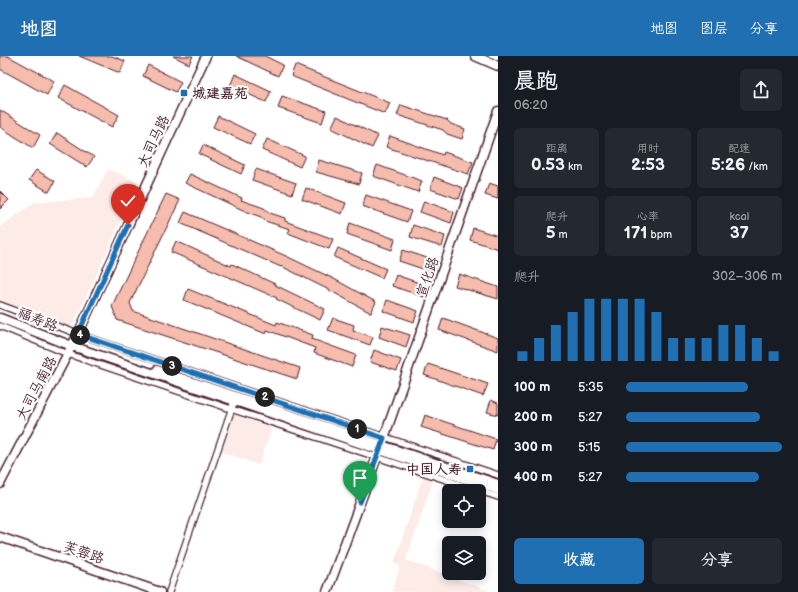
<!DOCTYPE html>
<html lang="zh">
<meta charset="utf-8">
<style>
:root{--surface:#171b24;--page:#242831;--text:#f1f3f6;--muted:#9ea1a6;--accent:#1f6fb2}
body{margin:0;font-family:"Balsamiq Sans","LXGW WenKai TC",sans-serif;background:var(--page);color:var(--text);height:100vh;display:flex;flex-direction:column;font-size:15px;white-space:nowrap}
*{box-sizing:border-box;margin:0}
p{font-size:13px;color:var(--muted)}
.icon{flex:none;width:22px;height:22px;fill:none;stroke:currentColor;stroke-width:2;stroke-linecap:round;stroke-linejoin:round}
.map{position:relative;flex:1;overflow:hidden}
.details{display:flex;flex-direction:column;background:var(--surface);width:300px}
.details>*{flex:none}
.fabs{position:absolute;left:442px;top:428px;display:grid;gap:8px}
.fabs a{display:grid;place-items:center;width:44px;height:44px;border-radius:6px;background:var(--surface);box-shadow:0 2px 10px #0003;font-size:20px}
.pin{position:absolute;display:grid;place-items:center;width:34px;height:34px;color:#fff;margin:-41px -17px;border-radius:50% 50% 50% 0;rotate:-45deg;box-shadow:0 0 4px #0007}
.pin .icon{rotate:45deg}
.km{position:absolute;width:20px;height:20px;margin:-10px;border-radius:50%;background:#222;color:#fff;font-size:11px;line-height:20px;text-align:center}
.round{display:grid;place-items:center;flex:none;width:42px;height:42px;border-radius:6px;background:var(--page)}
.summary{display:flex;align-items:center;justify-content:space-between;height:68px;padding:0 16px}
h1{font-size:22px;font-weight:700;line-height:30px}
.figures{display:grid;grid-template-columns:repeat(3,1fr);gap:6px;height:68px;padding:4px 16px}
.figures div{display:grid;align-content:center;border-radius:6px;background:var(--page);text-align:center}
.figures b{font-size:17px;font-weight:700}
.figures small{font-size:11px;font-weight:400}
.figures p{font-size:11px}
.chart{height:112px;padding:8px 16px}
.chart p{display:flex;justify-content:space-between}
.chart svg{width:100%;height:72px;margin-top:4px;stroke:var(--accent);stroke-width:6}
.action{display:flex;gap:8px;margin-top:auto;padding:8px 16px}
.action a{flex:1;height:46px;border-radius:6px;background:var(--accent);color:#fff;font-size:16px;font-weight:700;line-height:46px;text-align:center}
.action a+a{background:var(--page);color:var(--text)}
ul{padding:0 16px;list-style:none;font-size:13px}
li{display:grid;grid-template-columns:64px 48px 1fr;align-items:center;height:30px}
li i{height:10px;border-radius:5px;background:var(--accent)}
header{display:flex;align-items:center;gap:24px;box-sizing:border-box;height:56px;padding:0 20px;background:var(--accent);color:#fff}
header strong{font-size:19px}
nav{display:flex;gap:22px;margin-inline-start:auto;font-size:14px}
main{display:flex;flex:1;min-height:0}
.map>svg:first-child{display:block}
</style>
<header>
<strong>地图</strong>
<nav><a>地图</a><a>图层</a><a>分享</a></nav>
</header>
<main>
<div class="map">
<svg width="498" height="536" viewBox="0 0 498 536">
<rect width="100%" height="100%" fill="#fff"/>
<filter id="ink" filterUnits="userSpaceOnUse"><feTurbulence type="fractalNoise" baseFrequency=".025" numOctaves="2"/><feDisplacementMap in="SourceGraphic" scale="8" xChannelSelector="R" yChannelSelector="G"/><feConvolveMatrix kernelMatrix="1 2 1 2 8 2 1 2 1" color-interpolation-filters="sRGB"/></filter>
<g filter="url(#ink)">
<g fill="#fcebe6">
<path d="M108,113L138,126L94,224L72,270H62L0,245V171L35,146L93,142Z"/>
<path d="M234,359L272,372L259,409L222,396Z"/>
<path d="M423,421L433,425L406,504L492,536H392L400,510L394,507Z"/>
</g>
<g fill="#f6bcad" stroke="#4a1f2b">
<path d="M0,0H8L54,25L47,39L0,13Z"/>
<path d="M79,0H112L125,5L120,17Z"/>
<path d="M173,0H193L189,8Z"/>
<path d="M236,0H265L283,9L278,20Z"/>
<path d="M148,9L181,26L176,36L143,20Z"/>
<path d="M295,9L390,47L385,58L291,20Z"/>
<path d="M235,18L271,35L266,46L230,30Z"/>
<path d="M65,29L119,59L112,71L58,42Z"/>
<path d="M282,40L326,55L322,67L278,52Z"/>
<path d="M401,49L447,64L451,68L465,73L462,83L447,78L443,74L397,59Z"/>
<path d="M0,54L40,79L33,92L0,71Z"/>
<path d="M218,60L255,78L250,88L213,71Z"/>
<path d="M337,60L378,80L372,92L331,72Z"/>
<path d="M57,77L94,101L87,111L50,88Z"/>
<path d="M390,80L443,99L444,96L473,106L468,118L386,91Z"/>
<path d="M267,83L305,100L300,111L262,94Z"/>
<path d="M203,89L245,109L241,118L199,98Z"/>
<path d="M319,104L362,117L359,128L316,116Z"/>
<path d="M377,109L422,125L418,136L373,120Z"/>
<path d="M256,113L296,127L292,138L252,124Z"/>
<path d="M36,114L55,125L49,136L29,124Z"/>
<path d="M190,118L242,142L241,144L264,152L270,157L285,162V165L333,183L329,193L288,177L290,173L265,165L261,161L245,155L185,127Z"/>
<path d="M434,121L463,132L459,143L430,133Z"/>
<path d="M489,127L498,130V143L485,139Z"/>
<path d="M306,132L346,147L342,158L302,143Z"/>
<path d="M0,135L9,144L0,153Z"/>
<path d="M166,138L180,144L130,247L133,255L300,312L297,323L117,264L112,250Z"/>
<path d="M366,139L411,155L407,166L362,150Z"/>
<path d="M424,145L454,156L451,167L420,156Z"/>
<path d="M185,156L286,200L334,223L376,246L371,257L329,234L281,210V211L180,167Z"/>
<path d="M350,167L395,183L392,194L347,178Z"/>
<path d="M413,169L445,180L442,191L410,181Z"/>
<path d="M473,172L498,180V193L470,184Z"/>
<path d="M176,185L231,210L232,208L275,228V229L325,253L320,264L276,243L277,242L171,196Z"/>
<path d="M338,192L386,213L382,222L334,201Z"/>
<path d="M403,194L436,205L432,216L399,205Z"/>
<path d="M459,218L498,231V243L455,230Z"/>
<path d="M396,219L428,230L424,241L392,230Z"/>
<path d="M188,233L276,269L277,266L313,279L312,283L356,299L352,311L314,297L315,292L267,274L266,278L184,244Z"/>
<path d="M387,244L418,255L414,266L383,255Z"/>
<path d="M333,262L354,269L353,274L373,281L370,289L328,274Z"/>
<path d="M443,262L498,282V295L439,274Z"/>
<path d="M382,270L410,279L406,291L379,281Z"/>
<path d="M374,294L401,304L397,315L370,306Z"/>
<path d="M428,308L488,328L483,340L424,319Z"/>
<path d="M491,344L498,347V359L487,356Z"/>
<path d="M425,359L496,383L493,394L421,371Z"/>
</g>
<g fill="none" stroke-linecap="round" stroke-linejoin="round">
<defs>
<g id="street">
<path d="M0,249L78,278L498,419"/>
<path d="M0,270L68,298L231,353L498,441"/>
<path d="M169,536L234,346"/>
</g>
<g id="secondary">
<path d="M475,0L498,10"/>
<path d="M0,262L72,290L498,434"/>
<path d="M157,314L498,428"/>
<path d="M0,428L78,278L206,0"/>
<path d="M0,481L160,536"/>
<path d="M327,536L384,382L498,55"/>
</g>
</defs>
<use href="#street" stroke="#4a1f2b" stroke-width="8"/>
<use href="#secondary" stroke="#4a1f2b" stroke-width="11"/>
<use href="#street" stroke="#fff" stroke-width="5.5"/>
<use href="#secondary" stroke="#fff" stroke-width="8"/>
</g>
</g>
<g fill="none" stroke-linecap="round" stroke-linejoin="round" filter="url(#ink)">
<defs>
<path id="route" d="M128,169L78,278L384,382L360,446"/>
</defs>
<use href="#route" stroke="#fff" stroke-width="8"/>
<use href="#route" stroke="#1f6fb2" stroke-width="5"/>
</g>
<g fill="#1f6fb2" stroke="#fff" stroke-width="1.5">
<rect x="180" y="33" width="8" height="8" rx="2"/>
<rect x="466" y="409" width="8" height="8" rx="2"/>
</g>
<g text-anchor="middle" stroke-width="4" stroke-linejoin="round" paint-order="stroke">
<g font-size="14" font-weight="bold" fill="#4a1f2b" stroke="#fff" text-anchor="start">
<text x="192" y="42">城建嘉苑</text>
<text x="462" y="418" text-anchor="end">中国人寿</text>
</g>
<g font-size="14" fill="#4a1f2b" stroke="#fff">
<text transform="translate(153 85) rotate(-65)" y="5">大司马路</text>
<text transform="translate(427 221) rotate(-71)" y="5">宣化路</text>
<text transform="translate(38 263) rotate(22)" y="5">福寿路</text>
<text transform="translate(36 332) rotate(-62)" y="5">大司马南路</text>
<text transform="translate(84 496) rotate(19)" y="5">芙蓉路</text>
</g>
</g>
</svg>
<div class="fabs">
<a><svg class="icon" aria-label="locate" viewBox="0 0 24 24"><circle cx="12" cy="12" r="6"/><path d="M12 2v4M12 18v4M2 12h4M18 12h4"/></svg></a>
<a><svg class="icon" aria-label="layers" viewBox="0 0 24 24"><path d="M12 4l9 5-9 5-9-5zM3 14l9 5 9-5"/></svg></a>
</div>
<div class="pin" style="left:360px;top:446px;background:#1e9e55"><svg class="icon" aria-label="arrive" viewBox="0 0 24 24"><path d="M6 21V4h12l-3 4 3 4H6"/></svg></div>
<div class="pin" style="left:128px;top:169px;background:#d93025"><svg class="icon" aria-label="check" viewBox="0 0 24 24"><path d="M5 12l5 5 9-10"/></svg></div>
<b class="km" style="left:357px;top:373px">1</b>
<b class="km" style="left:265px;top:341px">2</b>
<b class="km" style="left:172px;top:310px">3</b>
<b class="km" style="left:80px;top:279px">4</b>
</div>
<section class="details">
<div class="summary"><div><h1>晨跑</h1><p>06:20</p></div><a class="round"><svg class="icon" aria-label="share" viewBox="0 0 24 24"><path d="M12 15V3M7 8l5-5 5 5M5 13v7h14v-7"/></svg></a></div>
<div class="figures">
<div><p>距离</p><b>0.53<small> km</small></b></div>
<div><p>用时</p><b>2:53</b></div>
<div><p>配速</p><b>5:26<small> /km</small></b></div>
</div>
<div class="figures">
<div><p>爬升</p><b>5<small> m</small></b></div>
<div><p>心率</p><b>171<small> bpm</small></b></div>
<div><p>kcal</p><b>37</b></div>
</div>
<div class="chart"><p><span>爬升</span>302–306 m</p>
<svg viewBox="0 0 160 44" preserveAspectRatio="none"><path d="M5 44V38M15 44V30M25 44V22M35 44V14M45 44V6M55 44V6M65 44V6M75 44V6M85 44V14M95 44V30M105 44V30M115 44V30M125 44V22M135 44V22M145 44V30M155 44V38"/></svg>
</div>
<ul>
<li><b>100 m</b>5:35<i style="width:78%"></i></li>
<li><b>200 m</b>5:27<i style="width:86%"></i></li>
<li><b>300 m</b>5:15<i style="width:100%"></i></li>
<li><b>400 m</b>5:27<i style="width:85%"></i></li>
</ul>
<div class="action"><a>收藏</a><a>分享</a></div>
</section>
</main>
